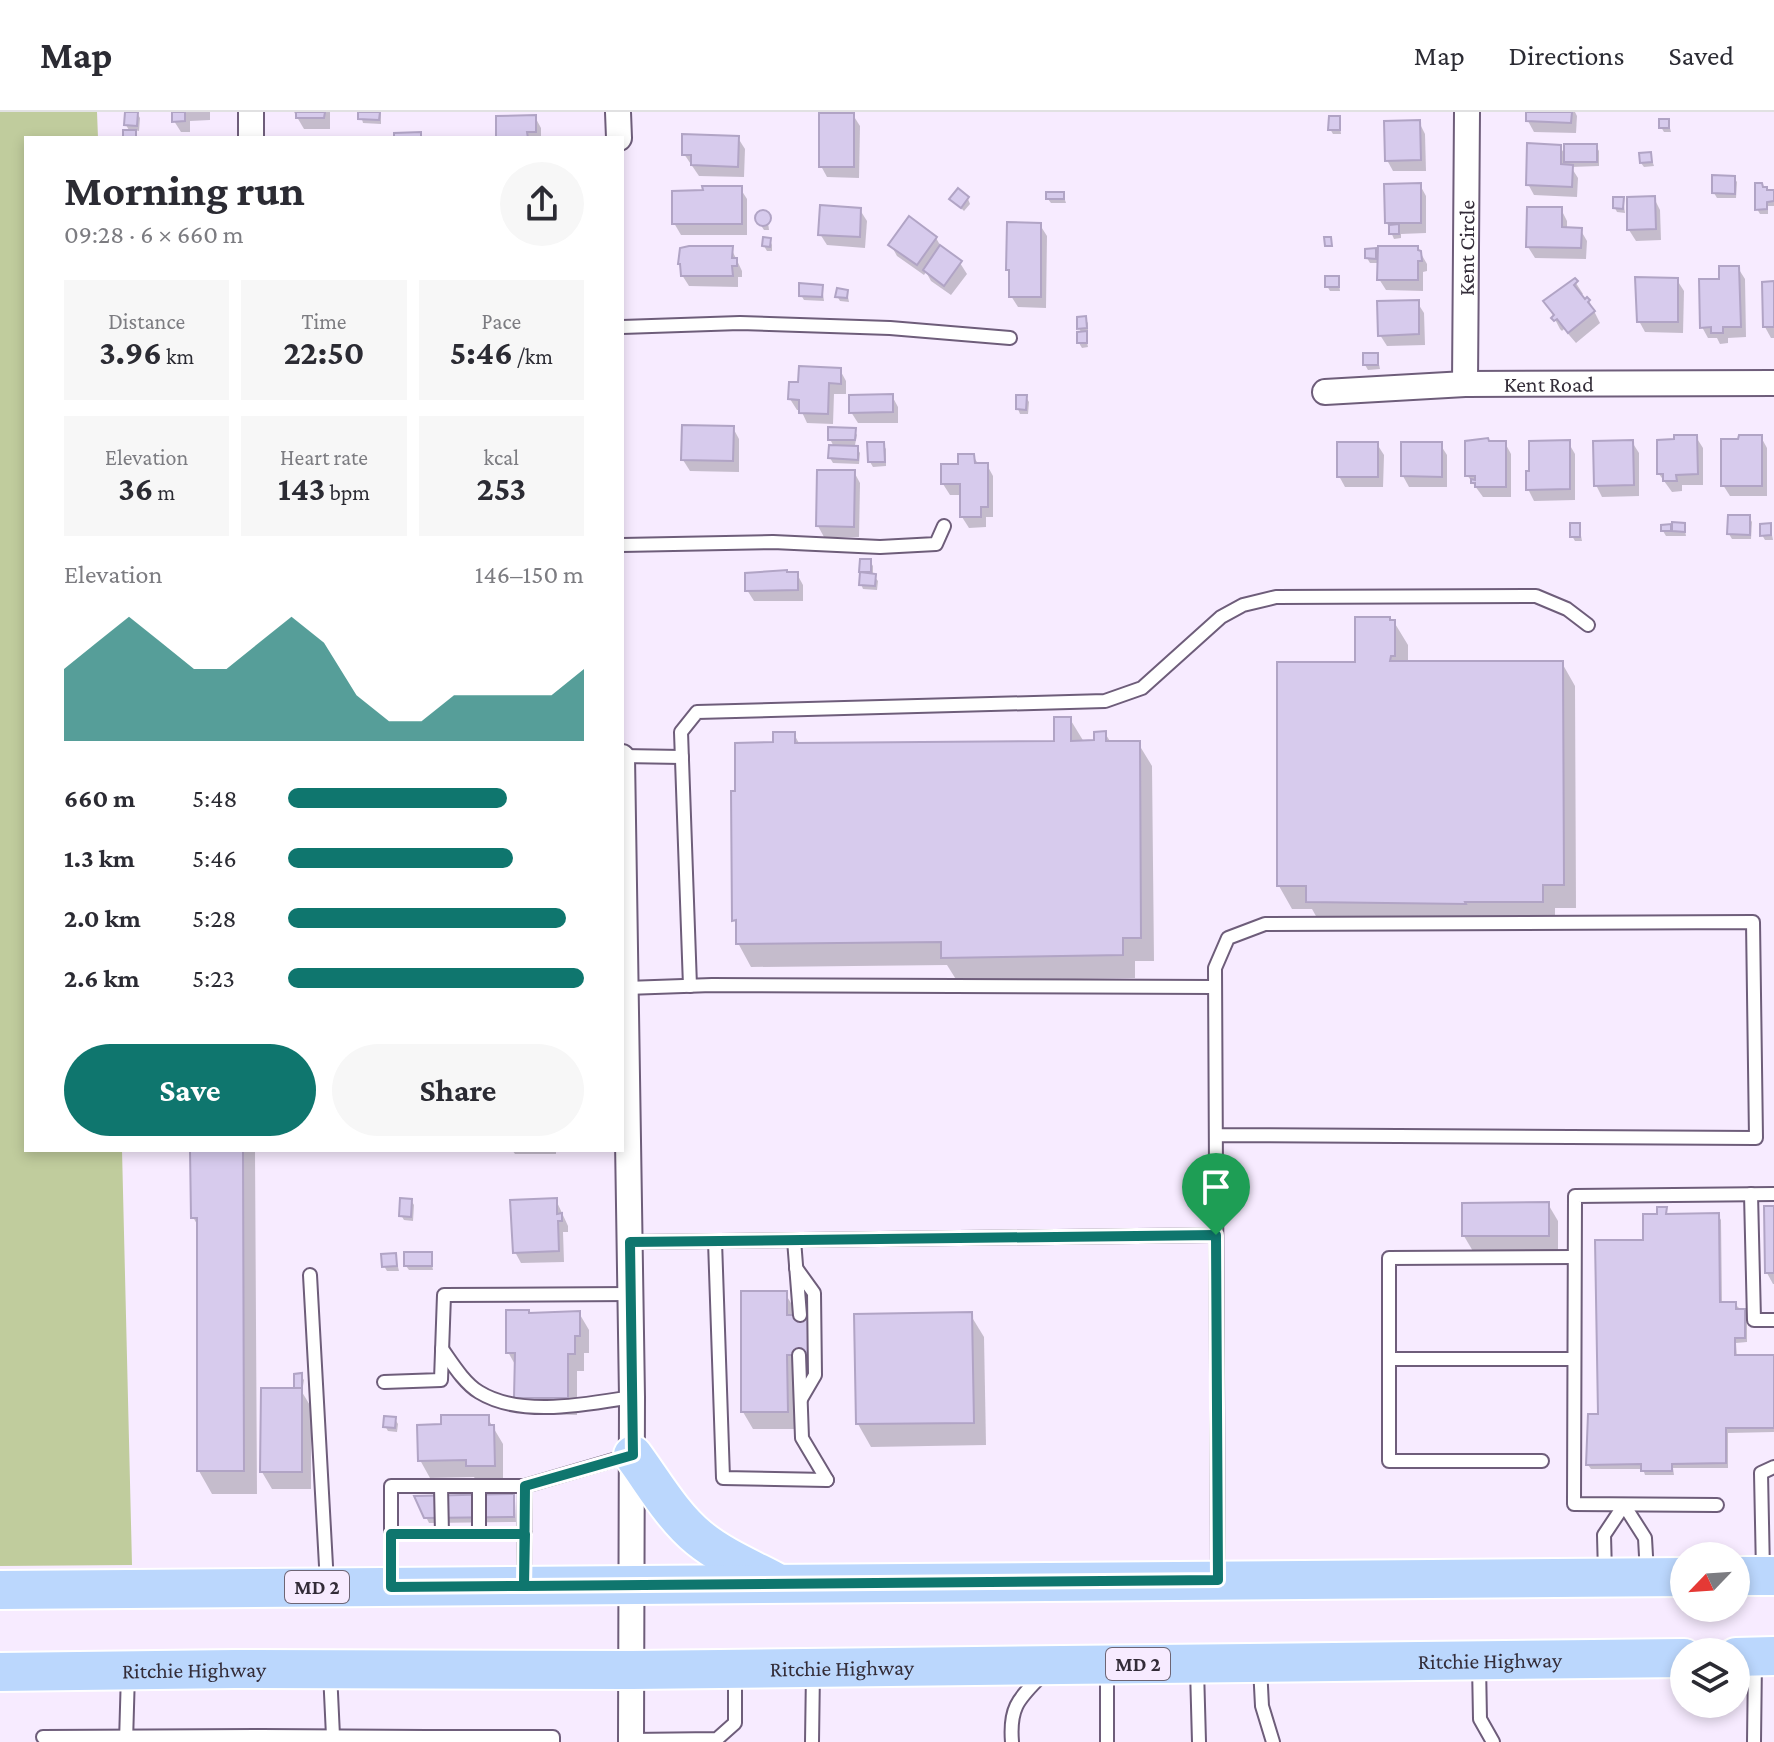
<!DOCTYPE html>
<meta charset="utf-8">
<style>
:root{--surface:#fff;--page:#f7f7f7;--text:#2b2b33;--muted:#7c7c81;--line:#e1e1e2;--accent:#0f766e}
body{margin:0;font-family:"Crimson Pro",serif;background:var(--page);color:var(--text);height:100vh;display:flex;flex-direction:column;font-size:30px;white-space:nowrap}
*{box-sizing:border-box;margin:0}
p{font-size:26px;color:var(--muted)}
.icon{flex:none;width:44px;height:44px;fill:none;stroke:currentColor;stroke-width:2;stroke-linecap:round;stroke-linejoin:round}
.map{position:relative;flex:1;overflow:hidden}
.sheet{position:absolute;left:24px;top:24px;width:600px;height:1016px;display:flex;flex-direction:column;background:var(--surface);border-radius:0px;box-shadow:0 4px 12px #0003}
.sheet>*{flex:none}
.needle{width:52px;rotate:245deg}
.controls{position:absolute;left:1670px;top:1430px;display:grid;gap:16px}
.controls a{display:grid;place-items:center;width:80px;height:80px;border-radius:50%;background:var(--surface);box-shadow:0 4px 12px #0003;font-size:40px}
.pin{position:absolute;display:grid;place-items:center;width:68px;height:68px;color:#fff;margin:-82px -34px;border-radius:50% 50% 50% 0;rotate:-45deg;box-shadow:0 0 8px #0007}
.pin .icon{rotate:45deg}
.round{display:grid;place-items:center;flex:none;width:84px;height:84px;border-radius:42px;background:var(--page)}
.overview{display:flex;align-items:center;justify-content:space-between;height:136px;padding:0 40px}
h1{font-size:44px;font-weight:700;line-height:60px}
.figures{display:grid;grid-template-columns:repeat(3,1fr);gap:12px;height:136px;padding:8px 40px}
.figures div{display:grid;align-content:center;border-radius:0px;background:var(--page);text-align:center}
.figures b{font-size:34px;font-weight:700}
.figures small{font-size:22px;font-weight:400}
.figures p{font-size:22px}
.chart{height:224px;padding:16px 40px}
.chart p{display:flex;justify-content:space-between}
.chart svg{width:100%;height:144px;margin-top:8px;fill:var(--accent);opacity:.7}
.action{display:flex;gap:16px;margin-top:auto;padding:16px 40px}
.action a{flex:1;height:92px;border-radius:48px;background:var(--accent);color:#fff;font-size:32px;font-weight:700;line-height:92px;text-align:center}
.action a+a{background:var(--page);color:var(--text)}
ul{padding:0 40px;list-style:none;font-size:26px}
li{display:grid;grid-template-columns:128px 96px 1fr;align-items:center;height:60px}
li i{height:20px;border-radius:10px;background:var(--accent)}
header{display:flex;align-items:center;gap:48px;box-sizing:border-box;height:112px;padding:0 40px;background:var(--surface);border-bottom:2px solid var(--line)}
header strong{font-size:38px}
nav{display:flex;gap:44px;margin-inline-start:auto;font-size:28px}
.map>svg:first-child{display:block}
</style>
<header>
<strong>Map</strong>
<nav><a>Map</a><a>Directions</a><a>Saved</a></nav>
</header>
<div class="map">
<svg width="1774" height="1630" viewBox="0 0 1774 1630">
<rect width="100%" height="100%" fill="#f7ebff"/>
<path fill="#c0cc9d" d="M0,0H97L98,26H26V1038H122L132,1453L0,1454Z"/>
<g fill="#0003">
<path d="M127,0L137,1L140,6L139,19L134,18L138,26H125L130,20L126,13Z"/>
<path d="M174,0H210V8L190,9V20H181L174,9Z"/>
<path d="M294,0H330V17H304Z"/>
<path d="M360,0H381V12L363,11Z"/>
<path d="M1528,0H1575L1577,4L1576,21L1534,20L1528,9Z"/>
<path d="M853,3L860,14L859,66L827,65L821,54Z"/>
<path d="M535,5L541,16V26H498Z"/>
<path d="M1339,6L1341,22H1333L1330,17Z"/>
<path d="M1668,9L1671,20H1664L1661,15Z"/>
<path d="M1419,10L1425,22L1426,59H1393L1387,48Z"/>
<path d="M738,26L745,37L744,65L699,64L684,42Z"/>
<path d="M1596,34L1599,39V54L1571,55L1578,66L1577,85L1534,83L1528,72L1560,35L1566,44Z"/>
<path d="M1650,42L1654,54L1644,55L1641,51Z"/>
<path d="M1734,66L1737,70L1736,86H1717L1714,81Z"/>
<path d="M1420,73L1426,84V121L1401,122V126L1394,127L1387,111Z"/>
<path d="M740,76L747,87V123H681L674,111L705,80Z"/>
<path d="M1063,82L1066,91H1051L1048,87Z"/>
<path d="M1774,82V94H1768V102H1760L1757,97Z"/>
<path d="M1654,86L1660,98L1661,128L1636,129L1629,118Z"/>
<path d="M952,87H968L970,92L964,99Z"/>
<path d="M1623,87L1625,101L1617,100L1615,96Z"/>
<path d="M1561,97L1567,109V117H1580L1587,129L1586,147L1535,146L1528,135Z"/>
<path d="M860,98L867,109L865,136L827,133L820,122Z"/>
<path d="M761,101L767,103L769,118H764L758,109Z"/>
<path d="M1040,113L1047,124L1046,196L1018,195L1011,184V163L1008,158Z"/>
<path d="M936,126L943,138L960,151L967,162L951,183L931,169L926,160L924,163L897,144L891,133Z"/>
<path d="M770,128L772,133V139H767L764,134Z"/>
<path d="M731,136L742,159V165H738V175L689,174L682,163Z"/>
<path d="M1375,138L1380,146L1420,140L1427,152V159L1423,160V179L1386,178L1379,167L1380,151H1370L1367,146Z"/>
<path d="M1738,156L1745,167L1746,225L1728,226V231L1720,232L1717,226H1708L1702,215L1721,169Z"/>
<path d="M1338,166L1340,179H1330L1327,174Z"/>
<path d="M1574,168L1583,182L1580,184L1585,189H1589L1600,211L1576,231L1564,217L1562,219L1560,217L1546,190Z"/>
<path d="M1677,168L1684,179L1683,221L1645,220L1639,209Z"/>
<path d="M1774,172V226H1771L1765,215Z"/>
<path d="M822,175L824,189L804,188L801,183Z"/>
<path d="M847,180L849,190L840,189L837,184Z"/>
<path d="M1417,190L1424,201L1425,233L1387,234L1380,223Z"/>
<path d="M1085,207L1088,211V221H1085L1088,235L1082,236L1079,231L1082,222L1079,216Z"/>
<path d="M1377,243L1380,257L1368,258L1365,253Z"/>
<path d="M840,258L846,269V282H834L833,312L807,311L801,298H797L790,287L800,272Z"/>
<path d="M892,284L898,295V311H858L851,300Z"/>
<path d="M1026,285L1029,290L1028,302H1020L1018,297Z"/>
<path d="M733,316L739,327V360L690,359L683,348Z"/>
<path d="M854,318L857,323L855,333L860,341L859,352L833,351L830,346L834,335L830,327Z"/>
<path d="M1696,325L1703,336V373H1682V379L1672,380L1659,362Z"/>
<path d="M1761,325L1767,336V384H1730L1723,373Z"/>
<path d="M1568,330L1575,342V388L1534,389L1528,377Z"/>
<path d="M1632,330L1639,341V384L1602,385L1596,373Z"/>
<path d="M1489,331H1505L1511,342V385H1483L1467,363Z"/>
<path d="M883,332L886,337V354L873,355L870,350Z"/>
<path d="M1377,332L1384,343L1383,375H1345L1339,364Z"/>
<path d="M1440,332L1447,343V375H1409L1403,364Z"/>
<path d="M973,344L979,353H987L993,364V405H986V415L969,416L962,405V383H950L943,372L960,354Z"/>
<path d="M854,360L860,371L859,425H824L818,414Z"/>
<path d="M1749,405L1752,410L1751,427H1732L1729,422Z"/>
<path d="M1579,413L1582,429H1575L1572,424Z"/>
<path d="M1684,413L1686,424H1666L1663,419V415Z"/>
<path d="M1770,413L1773,428H1765L1762,423Z"/>
<path d="M861,449H870L873,454V463L878,469L877,478L863,477L861,472Z"/>
<path d="M797,462L803,473V489H754L747,478Z"/>
<path d="M1390,510H1394L1408,533V551H1562L1575,574L1576,796H1555V812L1321,813L1312,797H1292L1279,774L1357,552Z"/>
<path d="M1070,607L1084,630H1096L1105,621L1111,631H1138L1152,654L1154,849H1135V866L957,869L947,853L751,855L738,831V814L734,808L775,632L794,622L800,633L1056,631Z"/>
<path d="M192,1038H255L257,1382H212L199,1359V1116L193,1105Z"/>
<path d="M512,1038H556V1042H515Z"/>
<path d="M411,1088L414,1093L413,1109L404,1108L401,1103Z"/>
<path d="M556,1088L568,1114V1120H563L564,1150L521,1151L515,1140Z"/>
<path d="M1548,1092L1558,1109V1140L1474,1141L1464,1124Z"/>
<path d="M1774,1096V1172H1773L1767,1161Z"/>
<path d="M1665,1097L1669,1104L1718,1103L1721,1108L1722,1192H1735L1747,1204V1230L1736,1231L1737,1245H1774V1320L1728,1321V1356H1673L1674,1363H1645L1643,1357H1591L1588,1353L1645,1130L1659,1104Z"/>
<path d="M430,1142L433,1158H409L406,1154Z"/>
<path d="M395,1143L399,1159H387L384,1154Z"/>
<path d="M785,1181L795,1198L820,1260H796V1317H753L743,1300Z"/>
<path d="M579,1201L589,1218V1241H584V1259H577V1303L526,1302L516,1285L517,1256L508,1240L529,1203Z"/>
<path d="M970,1202L984,1225L986,1333L871,1335L858,1312Z"/>
<path d="M301,1264L304,1268L302,1280L311,1295V1377H272L262,1360L298,1278Z"/>
<path d="M487,1305L503,1332V1371H478L474,1365L430,1366L420,1348L443,1314Z"/>
<path d="M395,1307L398,1312L397,1320L388,1319L385,1314Z"/>
<path d="M512,1384L515,1389L516,1410L429,1411L426,1405Z"/>
</g>
<g fill="#d7cbed" stroke="#b1a4c5" stroke-width="2">
<path d="M125,0H138L137,14L124,13Z"/>
<path d="M172,0H185V9L172,10Z"/>
<path d="M296,0H325L324,6H296Z"/>
<path d="M358,0H380L379,8L358,7Z"/>
<path d="M1526,0H1572L1571,11L1526,9Z"/>
<rect x="819" y="1" width="35" height="54"/>
<path d="M536,3V20H527L528,26H496V4Z"/>
<path d="M1329,4H1340V18H1328Z"/>
<rect x="1659" y="7" width="10" height="9"/>
<path d="M1420,8L1421,48L1385,49L1384,9Z"/>
<rect x="123" y="18" width="13" height="8"/>
<path d="M421,20V26H394V21Z"/>
<path d="M682,22L739,24L738,55L691,53V43H682Z"/>
<path d="M1527,31L1561,33V52L1573,53L1572,75L1526,73Z"/>
<rect x="1564" y="32" width="33" height="18"/>
<path d="M1651,40L1652,50L1640,51L1639,41Z"/>
<path d="M1712,63L1735,64V82L1712,81Z"/>
<path d="M1421,71V111H1385L1384,72Z"/>
<path d="M1755,71H1762L1763,75H1767V78H1774V89L1767,90V97L1755,98Z"/>
<path d="M702,74H742V112H672V79L703,78Z"/>
<path d="M958,76L969,85L961,96L949,87Z"/>
<rect x="1046" y="80" width="18" height="7"/>
<path d="M1655,84L1656,117L1627,118V85Z"/>
<path d="M1613,85H1624L1623,97L1613,96Z"/>
<path d="M820,93L861,96L860,125L818,123Z"/>
<path d="M1527,95H1562V115L1582,116L1581,136L1526,135Z"/>
<circle cx="763" cy="106" r="8"/>
<path d="M909,104L937,125L917,153L888,133Z"/>
<path d="M1007,110L1041,111V185H1009V158H1006Z"/>
<path d="M1399,112V122H1389V113Z"/>
<path d="M763,125L771,126L770,135L762,134Z"/>
<path d="M1324,125H1331L1332,134H1325Z"/>
<path d="M940,133L962,149L944,174L923,158Z"/>
<path d="M689,134H733L732,146H737V154H732L733,164H681L680,152H678L680,136Z"/>
<path d="M1378,134H1418V138L1421,139L1422,149H1418V168H1377Z"/>
<path d="M1376,136V147L1365,146V137Z"/>
<path d="M1719,154H1739L1741,215H1723V221H1711V215L1700,216L1699,167H1719Z"/>
<rect x="1325" y="164" width="14" height="11"/>
<path d="M1635,165L1678,166V210H1637Z"/>
<path d="M1575,166L1578,169L1574,173L1585,187L1587,185L1590,188L1588,190L1595,199L1568,221L1557,207L1554,209L1551,206L1554,203L1543,189Z"/>
<path d="M1774,169V215H1763L1762,170Z"/>
<path d="M799,171L823,173L822,185L799,184Z"/>
<path d="M837,176L848,178L847,186L835,185Z"/>
<path d="M1419,188V222L1378,224L1377,189Z"/>
<path d="M1086,204L1087,216L1077,217V205Z"/>
<path d="M1087,219V231H1077V220Z"/>
<rect x="1363" y="241" width="15" height="12"/>
<path d="M799,254L841,256V272L829,271L828,302L799,301V288L788,287L789,270H798Z"/>
<path d="M893,282V300L849,301V283Z"/>
<path d="M1016,283H1027L1026,298L1016,297Z"/>
<path d="M682,313L734,314L733,349L681,348Z"/>
<path d="M828,315L856,316L855,328H828Z"/>
<path d="M1674,323H1697L1698,362L1676,363L1677,369H1663V362H1657V328L1674,327Z"/>
<path d="M1739,323H1762V374H1721V327H1738Z"/>
<path d="M1488,326L1489,329H1506V375H1475V371H1471V367L1475,368V364H1465V329Z"/>
<path d="M1570,328V377L1526,378V359H1529V329Z"/>
<path d="M1633,328L1634,373L1594,374L1593,329Z"/>
<path d="M867,330H884L885,350H868Z"/>
<rect x="1337" y="330" width="41" height="35"/>
<path d="M1401,330H1442V365L1401,364Z"/>
<path d="M829,333L858,334V348L828,346Z"/>
<path d="M958,342H974L975,351H988V395H981V405H960V372H941V352H958Z"/>
<path d="M817,358H855L854,415L816,414Z"/>
<path d="M1728,403H1750V423L1727,422Z"/>
<path d="M1672,410L1685,411V420L1672,419Z"/>
<rect x="1570" y="411" width="10" height="14"/>
<path d="M1771,411V423L1760,424V412Z"/>
<path d="M1671,412V419H1661V413Z"/>
<path d="M860,447H871V460H859Z"/>
<path d="M787,458V460H798V478L745,479V461Z"/>
<path d="M860,460L876,462L875,474L859,473Z"/>
<path d="M1355,505H1390V508H1395V544H1391L1390,549H1563L1564,773H1543V790H1465L1466,792L1306,790V774H1277V550H1355Z"/>
<path d="M1054,605H1071V629L1094,628V620L1106,619V629H1140L1141,826H1123V843L941,846V830L736,832V808L732,809L731,679H735V631L773,630V620H795V631L1054,629Z"/>
<path d="M190,1038H243L244,1359H197V1106H191Z"/>
<path d="M400,1086L412,1087L411,1105L399,1104Z"/>
<path d="M557,1086V1102L562,1101V1109H558L559,1139L513,1141L510,1088Z"/>
<path d="M1549,1090V1124H1462V1091Z"/>
<path d="M1764,1094H1774V1161H1765Z"/>
<path d="M1657,1095H1667L1666,1102L1719,1101L1720,1190H1736V1197H1745V1226H1735V1243H1774V1316H1726V1351L1672,1352V1359H1641V1352L1586,1353L1588,1302H1598L1595,1128H1643V1102H1657Z"/>
<rect x="404" y="1140" width="28" height="14"/>
<path d="M396,1141L397,1154L382,1155L381,1142Z"/>
<path d="M741,1179H787V1203H811V1243H787L788,1300H741Z"/>
<path d="M506,1198H529V1201L580,1199V1224H575V1242H568V1286H514L515,1241H506Z"/>
<path d="M972,1200L974,1311L856,1312L854,1202Z"/>
<path d="M302,1261V1276H294V1262Z"/>
<path d="M261,1276H302V1360H260Z"/>
<path d="M441,1303H489V1313H494L495,1354H466V1348L418,1349L417,1313L441,1312Z"/>
<path d="M384,1304L396,1305L395,1316L383,1315Z"/>
<path d="M514,1382V1405L424,1406L414,1384Z"/>
</g>
<g fill="none" stroke-linecap="round" stroke-linejoin="round">
<defs>
<g id="lane">
<path d="M622,215L740,211L890,216L1010,226"/>
<path d="M622,433L773,430L880,435L936,432L944,414"/>
<path d="M622,644L682,645"/>
<path d="M690,874L681,620L697,600L1105,589L1142,576L1221,505L1243,493L1276,485L1536,484L1567,497L1588,513"/>
<path d="M626,876L712,873L1215,875"/>
<path d="M1216,1023L1756,1026L1753,810L1265,812L1228,826L1215,856L1218,1465"/>
<path d="M1751,1082L1754,1208H1774"/>
<path d="M794,1128L800,1203"/>
<path d="M715,1129L723,1366L827,1368"/>
<path d="M630,1130L1216,1123"/>
<path d="M796,1156L814,1181L815,1263L801,1287"/>
<path d="M310,1163L327,1472"/>
<path d="M442,1237C452,1251 464,1271 479,1280C521,1306 587,1292 632,1285"/>
<path d="M799,1243L802,1326L827,1368"/>
<path d="M1389,1247H1574"/>
<path d="M384,1270L441,1268L444,1183L631,1182"/>
<path d="M1542,1349H1389V1146L1574,1145"/>
<path d="M441,1374L442,1422"/>
<path d="M479,1374V1422"/>
<path d="M1717,1393L1574,1392L1575,1084L1774,1082"/>
<path d="M391,1422H525"/>
<path d="M1763,1460L1761,1361L1774,1355"/>
<path d="M1605,1461L1604,1423L1624,1393L1645,1426L1647,1462"/>
<path d="M524,1471L525,1374"/>
<path d="M391,1472V1374H525L631,1343"/>
<path d="M1479,1552L1480,1607L1493,1630"/>
<path d="M1260,1555L1262,1594L1273,1630"/>
<path d="M1197,1557L1199,1630"/>
<path d="M330,1560L333,1624"/>
<path d="M43,1625L261,1624"/>
<path d="M631,1628L717,1627L735,1611V1560"/>
<path d="M126,1630L128,1561"/>
<path d="M256,1630L261,1624L426,1625"/>
<path d="M425,1630L426,1625H553V1630"/>
<path d="M812,1630L813,1559"/>
<path d="M1012,1630C1009,1593 1020,1586 1044,1561"/>
<path d="M1107,1630V1556"/>
<path d="M1754,1630L1755,1548"/>
</g>
<g id="street">
<path d="M251,0V26"/>
<path d="M618,0L619,26"/>
<path id="s1" d="M1465,272L1467,0"/>
<path id="s2" d="M1325,280L1465,272L1774,271"/>
<path d="M622,645L632,1285L631,1630"/>
</g>
<g id="primary">
<path d="M633,1343C653,1370 672,1404 699,1426C721,1444 749,1456 774,1469"/>
<path d="M1736,1464H1774"/>
<path d="M0,1478L1684,1465"/>
<path d="M1736,1545L1774,1544"/>
<path id="s3" d="M0,1560L235,1557L632,1558L1684,1546"/>
</g>
</defs>
<use href="#lane" stroke="#6e5d7a" stroke-width="16"/>
<use href="#street" stroke="#6e5d7a" stroke-width="28"/>
<use href="#primary" stroke="#fff" stroke-width="42"/>
<use href="#lane" stroke="#fff" stroke-width="12"/>
<use href="#street" stroke="#fff" stroke-width="24"/>
<use href="#primary" stroke="#bbd7fd" stroke-width="38"/>
</g>
<g fill="none" stroke-linecap="round" stroke-linejoin="round">
<defs>
<path id="route" d="M1216,1123L630,1130L633,1343L525,1374L524,1474L391,1475V1422H525L524,1474L1218,1468L1216,1123"/>
</defs>
<use href="#route" stroke="#fff" stroke-width="16"/>
<use href="#route" stroke="#0f766e" stroke-width="10"/>
</g>
<g text-anchor="middle" stroke-width="7" stroke-linejoin="round" paint-order="stroke">
<g fill="#f7ebff" stroke="#6e6574" stroke-width="2">
<rect x="285" y="1459" width="64" height="32" rx="6"/>
<rect x="1106" y="1536" width="64" height="32" rx="6"/>
</g>
<g font-size="20" font-weight="bold" fill="#332c38">
<text x="317" y="1482">MD 2</text>
<text x="1138" y="1559">MD 2</text>
</g>
<g font-size="22" fill="#332c38" stroke="#f7ebff">
<text dy="8" stroke="none"><textPath href="#s1" startOffset="136">Kent Circle</textPath></text>
<text dy="8" stroke="none"><textPath href="#s2" startOffset="224">Kent Road</textPath></text>
<text dy="8" stroke="none"><textPath href="#s3" startOffset="1490">Ritchie Highway</textPath></text>
<text dy="8" stroke="none"><textPath href="#s3" startOffset="842">Ritchie Highway</textPath></text>
<text dy="8" stroke="none"><textPath href="#s3" startOffset="194">Ritchie Highway</textPath></text>
</g>
</g>
</svg>
<div class="controls">
<a><svg class="needle" viewBox="-14 -14 28 28"><path d="M0-13l5 13h-10z" fill="#e53935"/><path d="M0 13l5-13h-10z" fill="#7c7c81"/></svg></a>
<a><svg class="icon" aria-label="layers" viewBox="0 0 24 24"><path d="M12 4l9 5-9 5-9-5zM3 14l9 5 9-5"/></svg></a>
</div>
<div class="pin" style="left:1216px;top:1123px;background:#1e9e55"><svg class="icon" aria-label="arrive" viewBox="0 0 24 24"><path d="M6 21V4h12l-3 4 3 4H6"/></svg></div>
<section class="sheet">
<div class="overview"><div><h1>Morning run</h1><p>09:28 · 6 × 660 m</p></div><a class="round"><svg class="icon" aria-label="share" viewBox="0 0 24 24"><path d="M12 15V3M7 8l5-5 5 5M5 13v7h14v-7"/></svg></a></div>
<div class="figures">
<div><p>Distance</p><b>3.96<small> km</small></b></div>
<div><p>Time</p><b>22:50</b></div>
<div><p>Pace</p><b>5:46<small> /km</small></b></div>
</div>
<div class="figures">
<div><p>Elevation</p><b>36<small> m</small></b></div>
<div><p>Heart rate</p><b>143<small> bpm</small></b></div>
<div><p>kcal</p><b>253</b></div>
</div>
<div class="chart"><p><span>Elevation</span>146–150 m</p>
<svg viewBox="0 0 160 44" preserveAspectRatio="none"><path d="M0 44V22L10 14L20 6L30 14L40 22L50 22L60 14L70 6L80 14L90 30L100 38L110 38L120 30L130 30L140 30L150 30L160 22V44z"/></svg>
</div>
<ul>
<li><b>660 m</b>5:48<i style="width:74%"></i></li>
<li><b>1.3 km</b>5:46<i style="width:76%"></i></li>
<li><b>2.0 km</b>5:28<i style="width:94%"></i></li>
<li><b>2.6 km</b>5:23<i style="width:100%"></i></li>
</ul>
<div class="action"><a>Save</a><a>Share</a></div>
</section>
</div>
